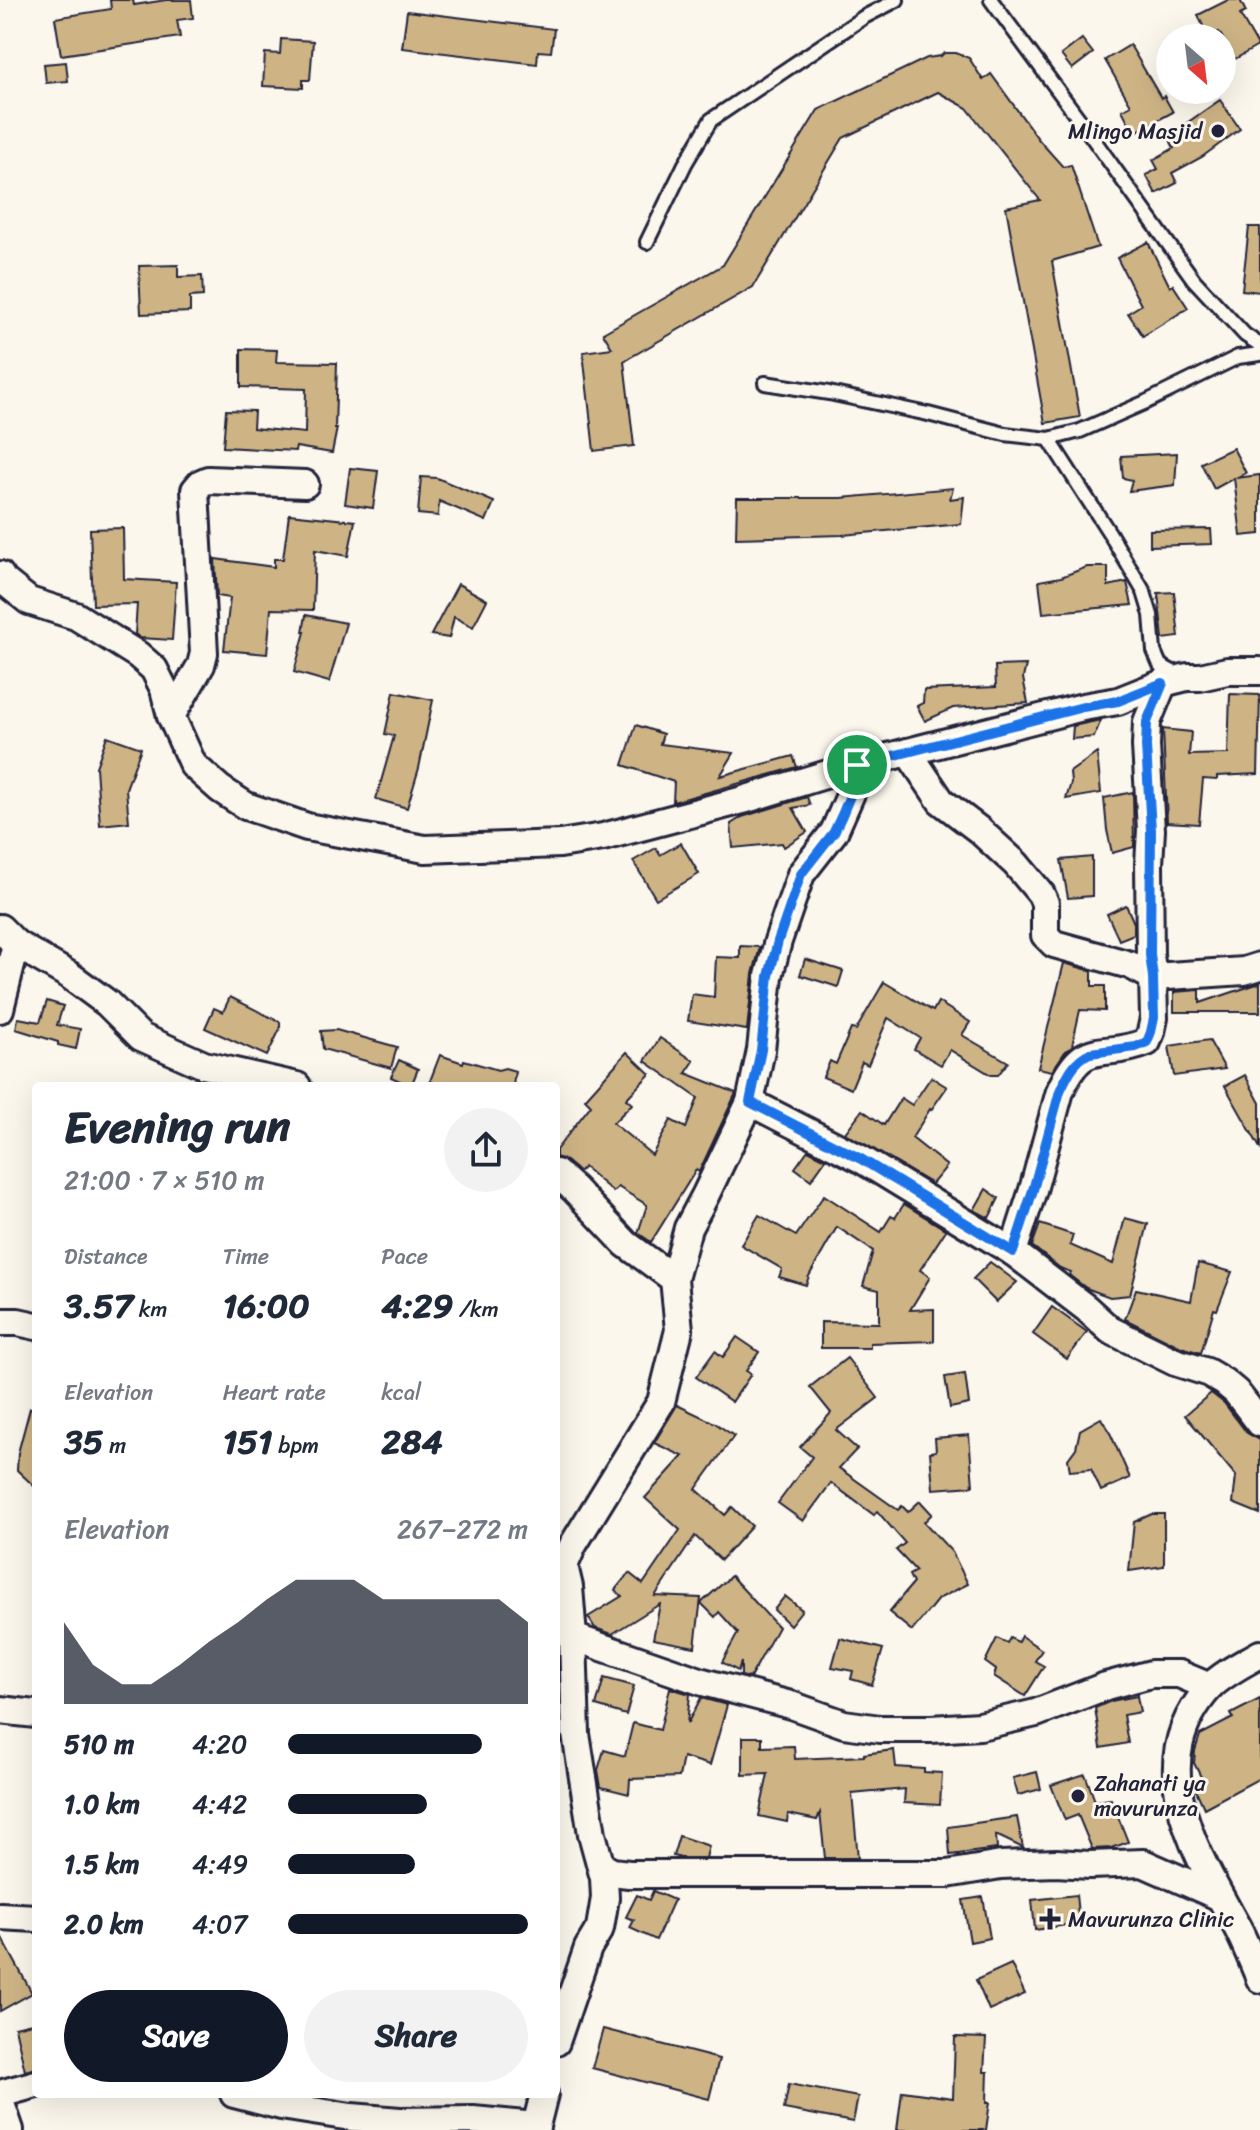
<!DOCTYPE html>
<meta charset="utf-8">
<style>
:root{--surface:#fff;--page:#f2f2f3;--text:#1f2937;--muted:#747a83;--accent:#111827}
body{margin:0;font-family:Sriracha,sans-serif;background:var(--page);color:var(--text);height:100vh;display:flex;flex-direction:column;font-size:30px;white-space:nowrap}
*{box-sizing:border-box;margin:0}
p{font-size:26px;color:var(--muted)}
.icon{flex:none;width:44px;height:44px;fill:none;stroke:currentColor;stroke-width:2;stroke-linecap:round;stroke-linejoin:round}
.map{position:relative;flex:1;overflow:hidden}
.panel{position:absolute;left:32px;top:1082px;width:528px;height:1016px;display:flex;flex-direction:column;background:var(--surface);border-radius:8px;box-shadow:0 8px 32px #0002}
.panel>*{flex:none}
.needle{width:52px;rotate:152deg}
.fabs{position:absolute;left:1156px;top:24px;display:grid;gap:16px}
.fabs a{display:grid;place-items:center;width:80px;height:80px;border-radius:50%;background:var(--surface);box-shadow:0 8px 32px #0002;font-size:40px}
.pin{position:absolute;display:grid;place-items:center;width:68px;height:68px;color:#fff;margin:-34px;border:4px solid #fff;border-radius:50%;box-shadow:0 2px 8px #0007}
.round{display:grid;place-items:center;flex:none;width:84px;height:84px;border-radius:42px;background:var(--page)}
.overview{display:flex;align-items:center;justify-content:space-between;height:136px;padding:0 32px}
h1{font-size:44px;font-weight:800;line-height:60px}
.stats{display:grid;grid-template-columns:repeat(3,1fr);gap:12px;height:136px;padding:8px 32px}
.stats div{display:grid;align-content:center}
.stats b{font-size:34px;font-weight:800}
.stats small{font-size:22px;font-weight:400}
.stats p{font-size:22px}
.chart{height:224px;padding:16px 32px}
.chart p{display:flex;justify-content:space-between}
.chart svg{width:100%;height:144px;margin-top:8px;fill:var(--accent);opacity:.7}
.cta{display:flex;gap:16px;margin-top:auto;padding:16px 32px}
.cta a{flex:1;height:92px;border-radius:48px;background:var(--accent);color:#fff;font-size:32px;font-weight:800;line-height:92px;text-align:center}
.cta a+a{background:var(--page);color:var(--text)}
ul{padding:0 32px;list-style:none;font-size:26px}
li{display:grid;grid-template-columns:128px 96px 1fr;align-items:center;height:60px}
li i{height:20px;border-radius:10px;background:var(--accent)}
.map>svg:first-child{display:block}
</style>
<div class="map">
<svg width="1260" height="2130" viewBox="0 0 1260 2130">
<rect width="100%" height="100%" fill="#fbf7ec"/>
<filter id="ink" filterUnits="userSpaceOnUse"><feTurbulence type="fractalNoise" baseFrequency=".0125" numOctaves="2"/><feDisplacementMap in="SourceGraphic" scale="16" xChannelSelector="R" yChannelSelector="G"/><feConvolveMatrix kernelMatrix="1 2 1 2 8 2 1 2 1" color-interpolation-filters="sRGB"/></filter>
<g filter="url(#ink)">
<g fill="#ceb485" stroke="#22223b" stroke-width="2">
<path d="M110,0H133L134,5L166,0H191L193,18L177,20L180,37L61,55L55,18L111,9Z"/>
<path d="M1228,0H1240L1246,12L1240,15L1258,46L1235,59L1219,32L1208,37L1198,15Z"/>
<path d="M407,11L554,29L551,52L538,51L537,64L402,48Z"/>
<path d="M281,39L313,41L310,80H303V88L263,86L265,53L280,54Z"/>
<path d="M1082,39L1093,53L1072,69L1061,55Z"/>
<path d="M1130,45L1161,98L1164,96L1173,112L1134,133L1122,110L1131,105L1105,60Z"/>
<path d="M944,53H956L969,58L983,80L991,74L1039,140L1063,167L1071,165L1098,247L1052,261L1080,417L1045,423L1006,207L1040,200L967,108L938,92L843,138L753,287L624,361L634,446L594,451L583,352L612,348L603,333L723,265L818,110L927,58L941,56Z"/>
<path d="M66,62L68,81L46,83L44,64Z"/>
<path d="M1220,100L1240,129L1202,157L1172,173L1177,183L1156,194L1146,175L1158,169L1153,160L1174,148L1168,136Z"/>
<path d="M1249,227H1260V292L1242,290Z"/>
<path d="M1148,242L1170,287L1173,285L1188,308L1143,336L1128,313L1141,305L1117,258Z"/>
<path d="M178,265V277L202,276L203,296L190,297V312L141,314L139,266Z"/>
<path d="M241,349L277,350L276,362L337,363L335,428H337L332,453L296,447L295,451L223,447L226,410L254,411L253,428L305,433L306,389L241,387Z"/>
<path d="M1233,448L1246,473L1236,478L1260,475V534L1241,536L1234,478L1214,489L1201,463Z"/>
<path d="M1177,453L1175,485L1129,491L1132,480L1123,478L1121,456Z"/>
<path d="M350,468L378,471L373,508L345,504Z"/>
<path d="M421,477L437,478L494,502L486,521L439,501L438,516L418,514Z"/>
<path d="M953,488L950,499L964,497L961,524L842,535L736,538L737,498H841Z"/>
<path d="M289,514L355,521L348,556L315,550L313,610L271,609L267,654L224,650L230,598L217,596L215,559L274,567V559H283Z"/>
<path d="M123,528L124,579L176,582L172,640L140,638L135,634L137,604L93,605L90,529Z"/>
<path d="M1211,529L1212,544L1150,546V530Z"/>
<path d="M1087,567H1108V586L1127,582L1132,605L1043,613L1039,581L1061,577Z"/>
<path d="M458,584L487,600L473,627L454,617L449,638L431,635Z"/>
<path d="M1174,592L1179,637L1163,639L1158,593Z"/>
<path d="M306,615L346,623L329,682L294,672L305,632H303Z"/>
<path d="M1026,665L1023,678L1028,703L953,708L925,721L917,706L923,703L924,690L996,687L995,666Z"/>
<path d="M394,692L433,700L419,768L407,808L376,799L394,736L385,734Z"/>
<path d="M1230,694L1260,695L1258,774L1217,776V780L1203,779L1199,824L1167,822L1163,729L1191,732L1189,755L1228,754Z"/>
<path d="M1101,720L1094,737L1072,739L1073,726Z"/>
<path d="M636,725L663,734L660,744L734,753L720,776L793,756L797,767L673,802L674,782L623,765Z"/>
<path d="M107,736L141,748L126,789L129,822L100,825L96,767Z"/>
<path d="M1097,753L1101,793L1066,799L1071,783L1070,772Z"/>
<path d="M1133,792L1134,847L1112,853L1107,830L1104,798Z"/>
<path d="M807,797L810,805L793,808L807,832L784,847L782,843L733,848L731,824L742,817Z"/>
<path d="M681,843L699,874L656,899L633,861L656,848L660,855Z"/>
<path d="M1092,857V896L1068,898L1061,860Z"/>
<path d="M1126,905L1134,923V934L1119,940L1107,914Z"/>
<path d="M740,946L760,947L753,974L747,1030L688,1021L692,994L714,997L716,957L740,958Z"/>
<path d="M805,959L843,971L838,987L800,975Z"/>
<path d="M1064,963L1092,971V986H1105V1011L1080,1010L1072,1046L1065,1052L1052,1071L1038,1068Z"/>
<path d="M884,982L933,1011L938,1002L970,1022L962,1035L1008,1062L998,1075H991L950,1050L941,1065L914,1049L920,1038L888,1018L868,1065L862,1062L851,1089L823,1077L830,1061L836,1064L851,1029L856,1030Z"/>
<path d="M1260,983V1012H1174V992L1200,990V1003Z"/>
<path d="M230,997L280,1022V1029L267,1056L205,1028L214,1008L223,1012Z"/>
<path d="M47,1001L63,1006L57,1025L80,1029L76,1049L58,1045V1042L16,1029L18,1018L40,1022Z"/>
<path d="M336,1030L397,1047L391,1068L323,1049L321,1031Z"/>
<path d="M660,1038L694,1061L686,1073L736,1093L699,1172L696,1170L651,1242L638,1233L647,1205L618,1187L613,1192L584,1167L579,1172L566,1161L556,1157V1150L591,1105L585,1099L627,1052L650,1074L626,1099L632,1104L613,1123L652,1155L671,1120L686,1128L698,1098L645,1061Z"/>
<path d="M1209,1040L1225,1069L1174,1076L1169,1046Z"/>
<path d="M440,1055L463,1063L464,1060L498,1070L505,1068L515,1071L513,1086H442L430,1081Z"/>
<path d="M399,1060L418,1069L411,1086L391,1077Z"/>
<path d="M1245,1075L1260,1103V1148L1225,1086Z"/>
<path d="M931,1077L947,1087L931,1110L930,1109L912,1138L947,1166L932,1184L845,1133L862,1110L884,1125L901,1098L912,1105Z"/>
<path d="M808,1150L826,1159L811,1180L795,1168Z"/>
<path d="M986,1189L999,1198L989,1218L974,1210Z"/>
<path d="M824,1195L881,1232L891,1216L895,1218L904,1204L946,1230L920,1270L930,1277L910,1310L934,1309V1341L870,1343V1348H821V1322L879,1323V1290L863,1286L873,1251L837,1227L809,1276L806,1285L779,1277L782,1269L741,1245L759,1215L796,1236Z"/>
<path d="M1125,1218L1148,1224L1130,1295L1110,1297L1086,1288L1069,1275L1071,1272L1060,1268L1032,1246L1040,1224L1073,1235L1070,1245L1113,1264Z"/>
<path d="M990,1262L1017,1282L996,1302L973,1279Z"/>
<path d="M1198,1263L1232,1272L1217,1310L1214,1309L1201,1353L1181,1347L1125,1319L1136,1289L1191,1301Z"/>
<path d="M1052,1307L1087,1332L1067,1359L1033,1334Z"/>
<path d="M737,1337L759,1352L746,1371L751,1374L732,1402L696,1377L715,1351L723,1357Z"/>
<path d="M847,1358L878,1398L836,1430L857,1449L839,1468L898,1510L902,1506L908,1512L920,1501L932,1514L924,1522L952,1552L968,1584L938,1599L912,1631L889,1612L913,1583L909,1575L916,1571L896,1550L905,1543L877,1511L874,1515L831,1483L803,1521L778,1503L812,1457L800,1447L831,1413L810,1387Z"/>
<path d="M965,1374L969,1404L950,1408L945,1377Z"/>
<path d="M1211,1393L1224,1403L1247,1433L1260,1440V1514L1233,1503L1236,1476L1185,1415Z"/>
<path d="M677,1405L715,1423L734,1436L696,1489L725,1515L732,1507L752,1526L721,1560L695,1536L655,1596L701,1598L695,1647L653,1639L660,1604L612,1634L595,1628L588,1617L622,1596L615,1590L629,1573L643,1584L680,1530L645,1498L683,1456L654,1443Z"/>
<path d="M30,1408H36V1488L17,1470L18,1453Z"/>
<path d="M1101,1418L1111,1435L1130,1478L1101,1491L1091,1469L1070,1471L1068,1459L1076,1448L1080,1430Z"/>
<path d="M969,1435L973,1486L933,1489L930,1452L936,1451L935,1438Z"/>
<path d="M1152,1514H1164V1566L1129,1571L1134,1522Z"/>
<path d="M731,1576L778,1627L750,1678L741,1676V1662L738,1671L722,1662L738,1633L719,1612L715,1617L701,1603Z"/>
<path d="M785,1596L802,1610L790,1625L774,1610Z"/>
<path d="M1021,1636L1042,1650L1035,1661L1044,1666L1025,1696L994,1676L996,1670L985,1662L997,1638L1007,1643L1010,1638L1018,1642Z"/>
<path d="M840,1638L883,1649L872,1685L851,1679L853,1671L832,1667Z"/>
<path d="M604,1678L634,1686L626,1715L596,1706Z"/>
<path d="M670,1688L690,1694L687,1724L701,1698L727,1705L710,1765L683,1757L679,1777L630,1779L629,1794L601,1787L598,1770L604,1750L625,1756L633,1723L660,1730Z"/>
<path d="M1137,1696L1140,1712L1123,1715L1128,1743L1101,1748L1095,1708L1111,1701Z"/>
<path d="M1260,1699V1778L1204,1808L1194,1786L1203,1781L1194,1763L1195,1751L1200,1735L1233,1718L1231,1714Z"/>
<path d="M743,1737H762V1747L794,1746L795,1759L864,1756V1754L894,1750L896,1767L924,1769V1772L942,1773L940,1805L904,1803L905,1789L852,1794L858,1858H825L820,1813L817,1820L788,1814L787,1822L759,1816L768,1774L743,1775Z"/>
<path d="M1037,1772L1041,1789L1018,1795L1013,1778Z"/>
<path d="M1085,1774L1095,1801L1111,1799L1128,1842L1112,1848L1092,1849L1078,1815L1065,1820L1051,1785Z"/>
<path d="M1017,1817L1023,1848L996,1835L997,1849L950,1855L948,1827Z"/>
<path d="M679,1836L709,1846L706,1858H681L673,1856Z"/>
<path d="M653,1891L674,1900L656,1940L630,1928L634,1920L626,1917L637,1895L649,1900Z"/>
<path d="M1076,1895L1079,1923L1035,1930L1032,1900Z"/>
<path d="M983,1897L990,1938L970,1942L963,1900Z"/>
<path d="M0,1934L32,1993L0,2011Z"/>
<path d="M1011,1964L1025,1994L989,2010L976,1980Z"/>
<path d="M36,2022V2068L25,2071L15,2027Z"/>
<path d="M603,2029L719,2059L709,2099L592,2068Z"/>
<path d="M955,2037L986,2038L984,2072H988L987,2102H990L986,2130H897L902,2091L953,2098Z"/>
<path d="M789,2084L858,2097L853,2122L784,2109Z"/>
</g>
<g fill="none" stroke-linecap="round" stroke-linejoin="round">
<defs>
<g id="service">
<path d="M991,0L1079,119L1194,280L1245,335L1260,345"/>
<path d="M647,242L685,164L711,120L864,17L897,0"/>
<path d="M765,383L829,393L928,414L1005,434L1049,439L1080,431L1146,402L1238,357L1260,354"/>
<path d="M1049,439L1110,534L1144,592L1151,615L1154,651L1160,665L1180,676"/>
</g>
<g id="minor">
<path d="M0,575L4,581L29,601L76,616L138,655L154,669L164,689L171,716L193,765L220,789L246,806L307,827L425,849L560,844L603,837L743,800L857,765L1083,707L1118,701L1163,683L1187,677H1200L1227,671H1260"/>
<path d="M171,716L201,665L204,653L195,490L201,483L208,480L305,484"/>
<path d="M908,752L941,801L979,830L1016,864L1041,894L1045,903V935L1054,944L1130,965L1153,977L1244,971L1260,966"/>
<path d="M0,928L16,944L69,975L107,1003L141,1037L204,1065L297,1086"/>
<path d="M0,1009L16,944"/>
<path d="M750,1102L861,1159L1013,1252L1086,1308L1110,1330L1175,1362L1207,1372L1224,1382L1236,1392L1260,1423"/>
<path d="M556,1173L574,1189L626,1244L674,1279"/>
<path d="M1013,1252L1033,1190L1060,1091C1085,1034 1102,1061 1147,1042L1151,1032L1154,1018L1153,977L1150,955L1149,864L1151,830L1146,746L1147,722L1163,683"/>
<path d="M0,1322H18L36,1326"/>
<path d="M573,1637L703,1682L791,1705L844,1724L880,1729H931L980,1726L1036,1713L1106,1686L1151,1674H1179L1210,1687"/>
<path d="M1260,1654C1243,1664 1222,1674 1209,1688C1140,1766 1197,1854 1238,1929C1246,1945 1253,1962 1260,1979"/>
<path d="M0,1710L36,1714"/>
<path d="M601,1866L612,1872L629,1874H947L1001,1865L1056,1863L1090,1865L1143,1863L1218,1896"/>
<path d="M0,1916L36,1918"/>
<path d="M556,2042L588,1948L600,1928L605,1898L604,1878L592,1834L576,1734L573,1637L569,1587L564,1566L573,1545L661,1402L679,1330L674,1279L688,1228L706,1194L750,1102L761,1050L769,976L778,941L801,874L834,832L852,791L857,765"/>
<path d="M0,2094L36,2084"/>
<path d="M234,2094L281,2106L351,2117L400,2121L473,2120L536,2126"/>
<path d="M0,2101L10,2130"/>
<path d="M535,2130L544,2094"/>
</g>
</defs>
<use href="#service" stroke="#22223b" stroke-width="18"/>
<use href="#minor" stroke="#22223b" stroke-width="32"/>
<use href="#service" stroke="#fbf7ec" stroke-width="12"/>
<use href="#minor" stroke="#fbf7ec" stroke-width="26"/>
</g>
</g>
<g fill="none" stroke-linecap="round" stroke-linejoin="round" filter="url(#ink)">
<defs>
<path id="route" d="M1163,683L1147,722L1146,746L1151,830L1150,955L1153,977L1154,1018L1151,1032L1147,1042L1136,1047L1090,1053C1074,1060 1067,1076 1060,1091L1033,1190L1013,1252L861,1159L750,1102L761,1050L769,976L778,941L801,874L834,832L842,815L852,791L857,765L1083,707L1118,701Z"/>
</defs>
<use href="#route" stroke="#fff" stroke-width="16"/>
<use href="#route" stroke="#1a73e8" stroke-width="10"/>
</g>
<g fill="#22223b" stroke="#fbf7ec" stroke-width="3">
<circle cx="1218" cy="131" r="8"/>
<circle cx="1078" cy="1796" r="8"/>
<path d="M1046 1907h8v8h8v8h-8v8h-8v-8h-8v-8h8z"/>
</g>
<g text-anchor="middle" stroke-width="6" stroke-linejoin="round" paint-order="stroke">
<g font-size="22" fill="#22223b" stroke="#fbf7ec" text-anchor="start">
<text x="1202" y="139" text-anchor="end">Mlingo Masjid</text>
<text x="1094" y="1791">Zahanati ya<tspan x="1094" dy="25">mavurunza</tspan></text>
<text x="1068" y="1927">Mavurunza Clinic</text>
</g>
</g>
</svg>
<div class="fabs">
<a><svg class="needle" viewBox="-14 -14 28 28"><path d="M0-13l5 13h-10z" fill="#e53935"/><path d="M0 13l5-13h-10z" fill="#747a83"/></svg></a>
</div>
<div class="pin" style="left:857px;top:765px;background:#1e9e55"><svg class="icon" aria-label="arrive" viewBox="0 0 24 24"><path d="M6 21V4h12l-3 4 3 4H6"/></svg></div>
<section class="panel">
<div class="overview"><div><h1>Evening run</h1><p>21:00 · 7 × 510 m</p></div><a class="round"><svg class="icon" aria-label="share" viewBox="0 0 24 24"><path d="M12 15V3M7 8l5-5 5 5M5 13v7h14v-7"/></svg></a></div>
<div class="stats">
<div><p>Distance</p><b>3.57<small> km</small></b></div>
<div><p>Time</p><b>16:00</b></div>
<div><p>Pace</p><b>4:29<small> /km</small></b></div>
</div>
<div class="stats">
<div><p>Elevation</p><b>35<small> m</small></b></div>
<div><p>Heart rate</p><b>151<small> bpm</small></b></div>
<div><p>kcal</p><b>284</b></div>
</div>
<div class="chart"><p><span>Elevation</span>267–272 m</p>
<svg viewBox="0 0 160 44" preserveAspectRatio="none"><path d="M0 44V19L10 32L20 38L30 38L40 32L50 25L60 19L70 12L80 6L90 6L100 6L110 12L120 12L130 12L140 12L150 12L160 19V44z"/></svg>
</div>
<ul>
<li><b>510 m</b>4:20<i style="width:81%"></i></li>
<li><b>1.0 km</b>4:42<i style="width:58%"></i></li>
<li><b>1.5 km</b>4:49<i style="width:53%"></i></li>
<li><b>2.0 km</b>4:07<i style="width:100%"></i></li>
</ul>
<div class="cta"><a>Save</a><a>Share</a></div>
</section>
</div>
